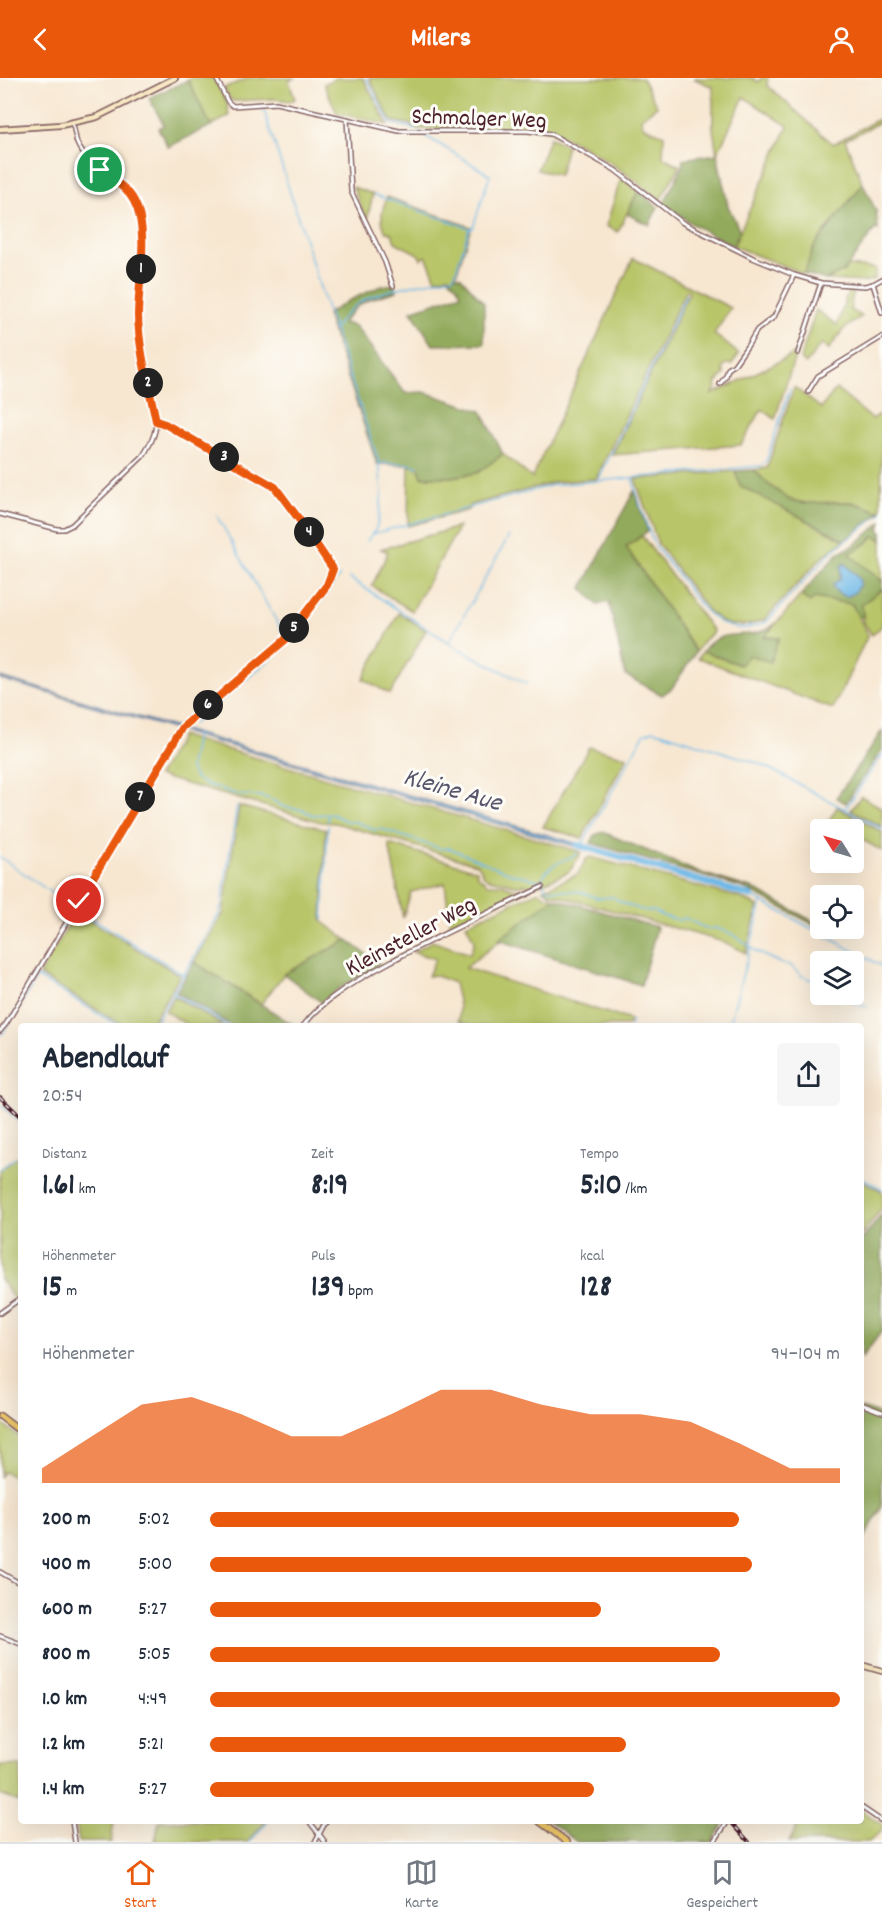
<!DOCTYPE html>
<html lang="de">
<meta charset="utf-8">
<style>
:root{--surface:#fff;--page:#f6f6f7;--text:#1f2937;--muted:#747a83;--line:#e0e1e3;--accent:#ea580c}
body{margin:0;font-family:Dekko,sans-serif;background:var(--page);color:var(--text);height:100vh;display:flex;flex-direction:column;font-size:22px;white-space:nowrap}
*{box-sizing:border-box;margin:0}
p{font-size:20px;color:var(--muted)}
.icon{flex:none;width:33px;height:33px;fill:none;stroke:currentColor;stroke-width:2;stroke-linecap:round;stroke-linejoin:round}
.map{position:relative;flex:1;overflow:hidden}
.details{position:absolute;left:18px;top:945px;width:846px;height:801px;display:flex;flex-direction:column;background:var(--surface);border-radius:6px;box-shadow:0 6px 24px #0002}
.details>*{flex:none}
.needle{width:39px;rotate:307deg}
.controls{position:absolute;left:810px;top:741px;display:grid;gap:12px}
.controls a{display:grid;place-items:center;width:54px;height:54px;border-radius:6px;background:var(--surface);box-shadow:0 6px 24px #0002;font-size:30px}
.pin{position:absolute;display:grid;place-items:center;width:51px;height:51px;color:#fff;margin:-26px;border:3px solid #fff;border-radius:50%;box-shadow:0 2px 6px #0007}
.km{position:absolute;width:30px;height:30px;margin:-15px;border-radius:50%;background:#222;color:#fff;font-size:16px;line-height:30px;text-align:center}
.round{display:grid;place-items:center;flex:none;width:63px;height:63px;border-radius:6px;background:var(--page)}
.head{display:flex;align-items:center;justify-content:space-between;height:102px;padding:0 24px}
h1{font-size:33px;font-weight:700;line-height:45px}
.metrics{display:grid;grid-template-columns:repeat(3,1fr);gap:9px;height:102px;padding:6px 24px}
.metrics div{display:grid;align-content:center}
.metrics b{font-size:30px;font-weight:700}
.metrics small{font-size:16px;font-weight:400}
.metrics p{font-size:16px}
.chart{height:168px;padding:12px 24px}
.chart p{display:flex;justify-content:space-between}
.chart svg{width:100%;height:108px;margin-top:6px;fill:var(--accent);opacity:.7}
ul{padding:0 24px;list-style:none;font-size:20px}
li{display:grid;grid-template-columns:96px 72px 1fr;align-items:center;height:45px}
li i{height:15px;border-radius:8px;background:var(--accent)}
header{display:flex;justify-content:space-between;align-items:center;height:78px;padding:0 24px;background:var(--accent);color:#fff;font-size:27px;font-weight:700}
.tab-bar{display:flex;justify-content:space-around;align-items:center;height:84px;border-top:2px solid var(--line);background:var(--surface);font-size:16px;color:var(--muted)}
.tab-bar a{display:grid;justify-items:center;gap:3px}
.tab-bar .current{color:var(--accent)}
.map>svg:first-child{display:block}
</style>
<header><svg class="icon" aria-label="back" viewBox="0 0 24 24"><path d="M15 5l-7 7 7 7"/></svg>Milers<svg class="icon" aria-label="person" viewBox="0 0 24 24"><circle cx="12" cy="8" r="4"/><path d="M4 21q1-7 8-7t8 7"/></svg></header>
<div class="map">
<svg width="882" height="1764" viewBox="0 0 882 1764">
<rect width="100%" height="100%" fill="#fdfcf7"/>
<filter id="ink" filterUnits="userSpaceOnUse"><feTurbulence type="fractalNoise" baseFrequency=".0167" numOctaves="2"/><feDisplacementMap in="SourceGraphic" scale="12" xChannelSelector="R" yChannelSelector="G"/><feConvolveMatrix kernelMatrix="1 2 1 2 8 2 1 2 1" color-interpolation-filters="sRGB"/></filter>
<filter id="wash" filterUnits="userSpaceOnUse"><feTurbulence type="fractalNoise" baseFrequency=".008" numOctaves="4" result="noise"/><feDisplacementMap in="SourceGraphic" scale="24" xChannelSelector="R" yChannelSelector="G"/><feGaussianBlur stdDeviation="1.35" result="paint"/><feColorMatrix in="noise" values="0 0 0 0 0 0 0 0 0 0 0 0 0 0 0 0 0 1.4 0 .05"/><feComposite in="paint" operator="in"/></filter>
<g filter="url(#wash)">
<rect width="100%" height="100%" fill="#f7e7d1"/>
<g fill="#b8c567" stroke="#817249" stroke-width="1.5">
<path d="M191,0H214L227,25L229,38L211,48L188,2Z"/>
<path d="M249,0H294L289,3L295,21L290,23L275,21L234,23L230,21L224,10Z"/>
<path d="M336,0H363L388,47L337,35L324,6Z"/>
<path d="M369,0H642L657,28L641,40L643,48L664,57L663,79L680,88L660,122C629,97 574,55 535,50L417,51L409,46L391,43Z"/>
<path d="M693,0H752L759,4L761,0H768L767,7L833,66L882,39V43L845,62L863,106L814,168L804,196L733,168L788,48L744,19L717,76L713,51V9Z"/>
<path d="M550,59L567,68L559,97L537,92Z"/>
<path d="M621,100L638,113L618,154L606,148Z"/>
<path d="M353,109L373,116L367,143Z"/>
<path d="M387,119L471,149L456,197L453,200L450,201L449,198L436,201L426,178L421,181L418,176L395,164L392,155L386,154C379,141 382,132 387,119Z"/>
<path d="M633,180L731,230L714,256L739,276L732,286H726L723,291L725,296L716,305L717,309L711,317L796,275L775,341L762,331L741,367L612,377L689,214L686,212L596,401L556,404L471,427L468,432L408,448L409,387L419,390L422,399H451L477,395L503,376L532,400Z"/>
<path d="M847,188L875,190V201L864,204L826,202L844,193Z"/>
<path d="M849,211H854L850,232L862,238L843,252L829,271L821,266L806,286L800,281L816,232L837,247Z"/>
<path d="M794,309L821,330L836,311L872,341L882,335L881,434L852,424L805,425L790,422L769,407L754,392L767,390Z"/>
<path d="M735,393L741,408L845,462L823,478L764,542L748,547H730L722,544L708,533L658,466L635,401Z"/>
<path d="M459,449L412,533L372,508L388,474L381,471Z"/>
<path d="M642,458L713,553L712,556L704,562L696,574L626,469Z"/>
<path d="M873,458L880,460L882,463V503L848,476L867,465Z"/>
<path d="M882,511V548L872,557L863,544L862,526Z"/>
<path d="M801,517L810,525L813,520L852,526L868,557L833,631L698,580L703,573L740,587L749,577L779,560L764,559Z"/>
<path d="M399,535L426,552L390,616L363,601Z"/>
<path d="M181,658L581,774L573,789L568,794L539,807H514L500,803L488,801L483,797L480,789L476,786L336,745L321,744L158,698Z"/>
<path d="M589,669L627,679L582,760L543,749Z"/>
<path d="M861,718L882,730V749L851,732Z"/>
<path d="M239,728L326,751L322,843L347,862L284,896L261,926L194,884L223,836Z"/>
<path d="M837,729L882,754V773L854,757V752L844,751L829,743Z"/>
<path d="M389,766L477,792V797L488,806H501L514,811H530L450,847L445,805L411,814L403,840Z"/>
<path d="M590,779L741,820L758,828L746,875L724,864L549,815L544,811L578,796L586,781Z"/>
<path d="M539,813L546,818L554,820L465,890L630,942L628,948H474L458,943C462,931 456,917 454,905L434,897L428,898L435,881L413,874L432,863L470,876L474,863L466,846Z"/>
<path d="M76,834L180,897L150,948H123L39,897Z"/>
<path d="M174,918L224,948H189L165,933Z"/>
<path d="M21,1076V1217L15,1222L0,1201V1092Z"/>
<path d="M861,1102L882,1113V1130L861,1158Z"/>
<path d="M0,1345L21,1360V1405L4,1393L0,1398Z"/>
<path d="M0,1687L21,1688V1718L19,1724L0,1717Z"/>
<path d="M861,1732L882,1746V1752L869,1764H789L800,1743H861Z"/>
<path d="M76,1743H114L111,1764H79Z"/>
<path d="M159,1743H266L248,1764H155Z"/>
</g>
<g fill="#92aa5c" stroke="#6e6444" stroke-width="1.5">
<path d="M188,2L211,48L168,69L158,50L164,47L149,20Z"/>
<path d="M717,76L728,128L740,153L733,168L692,146L664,125L682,89L683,81Z"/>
<path d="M863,106L876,133L878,152L875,151L844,193L826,202L804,196L814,168Z"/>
<path d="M638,113L658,129L649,147L627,136Z"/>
<path d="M456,197L461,199L484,225V266L433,267L411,233L461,216L457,208L450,201Z"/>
<path d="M394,206L397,213C373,220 357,222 343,245L355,248L405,315L424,314L482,333L503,376L477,395L451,399H422L419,390L409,387L377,386L327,236L348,223L381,208Z"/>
<path d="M754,392L769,407L790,422L805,425L852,424L881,434L845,462L740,408L735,393Z"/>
<path d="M634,413L648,453L626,469L696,574L672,610L662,617L625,597L609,524L598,527L582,510Z"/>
<path d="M882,444L879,453L882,454V463L880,460L873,458L867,465L849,476L882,503V511L862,526L863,539L859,540L852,526L814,520L810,525L801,517L837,476L853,468Z"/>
<path d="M776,545L764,559L779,560L770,584L749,577L740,587L703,573C722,545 751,567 776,545Z"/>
<path d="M882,653V672L846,725L836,720Z"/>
<path d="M603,754L695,793L754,811L820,847V850L744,810L591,765L595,757Z"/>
<path d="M554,820L657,849L641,907L498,862Z"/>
<path d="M347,862L380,886L338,911L321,924L284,896Z"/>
<path d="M194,884L295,948H232L176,914Z"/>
<path d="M882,1136V1253L861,1281V1160L863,1161Z"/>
<path d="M861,1330L882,1337V1428L861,1467Z"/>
<path d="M549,1743H720L723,1747L712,1764H577Z"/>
</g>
<g fill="#6db8e6" stroke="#5c6c88" stroke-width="1.5">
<path d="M844,485L859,501L860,506L854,515L846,519L838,515L833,509L834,505L840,502L841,489Z"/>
<path d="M0,599L586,768L585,771L0,601Z"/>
</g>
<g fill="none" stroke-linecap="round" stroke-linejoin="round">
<g stroke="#6db8e6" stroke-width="1.5">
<path d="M366,0L390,45L409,49L415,52"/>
<path d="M263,29L325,225L379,385L382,415L379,437L376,451L367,463"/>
<path d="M375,117L466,149L469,151"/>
<path d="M334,251C340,243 347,233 356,227C378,211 425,205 452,199L455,196L469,151L473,149L490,97L419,54"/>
<path d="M380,385L409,386L418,389"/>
<path d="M632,400C639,421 644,443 653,463C659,475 670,486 678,497C701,528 721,565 766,544L830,475L882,435"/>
<path d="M598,403L686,217"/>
<path d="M217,438L283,555"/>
<path d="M372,456L553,407L761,388L766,384L790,311"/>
<path d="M349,500L459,571L527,606"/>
<path d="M449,564L509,458"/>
<path d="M193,646L286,568L339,498"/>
<path d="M196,657L190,690L194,699L203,705L239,717L260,718L272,722L284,729L303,732L313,737L332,736L346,743L356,744L375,752L381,751L442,771L449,770L515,797C525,796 531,802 542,803L547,811L582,814L597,820L613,819L622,825L642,832L653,833L663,838L679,842L685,840L707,851L716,850L732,856L743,863L755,873L782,886L790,887L802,898L820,905"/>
<path d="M845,731L882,677"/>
<path d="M328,743V736"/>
<path d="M580,770L644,656L654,652L761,686L882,751"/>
<path d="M0,779L69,827"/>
<path d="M541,802C548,787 559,784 574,778L577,775"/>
<path d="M751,818L882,888"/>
<path d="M80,833L184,897"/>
<path d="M323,842L328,748"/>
<path d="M173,915L228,948"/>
<path d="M841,916L855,926L867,929"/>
<path d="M153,948L220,835L237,728"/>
<path d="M630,948L632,943"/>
<path d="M729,948L762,824"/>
<path d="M0,957L3,955L37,899L119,948"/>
<path d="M0,1026L21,1046"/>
<path d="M0,1091L21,1076"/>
<path d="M861,1099L882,1111"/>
<path d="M250,1764L268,1743"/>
</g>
<path stroke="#6db8e6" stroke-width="7" d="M578,767L751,818"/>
</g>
</g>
<g filter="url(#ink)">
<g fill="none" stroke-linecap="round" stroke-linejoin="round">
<defs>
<g id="street">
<path d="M216,0L228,24L233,28L276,25L399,53H528L551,56L615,92L683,145L753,180L794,197L821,205L865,208L873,206L882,201"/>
<path d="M347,41L351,113L385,184L393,208"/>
<path d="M873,206L882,235"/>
<path d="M798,275L821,205"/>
<path d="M720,306L726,298L728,291L734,287L748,267L757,252L774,239L794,197"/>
<path d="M808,314L818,298L882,259"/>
<path d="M0,436L57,451H64L72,447L143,378C149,368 156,357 156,344C156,336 152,326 151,317C147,298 143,278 140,258C135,215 151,168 135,125C128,107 96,91 83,75C73,63 77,56 72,45"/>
<path d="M303,948C328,916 364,898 399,879C446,854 494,832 542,809"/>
<path d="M0,953L6,946L183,649L280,567L328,507C332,496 333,492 327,481L275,409L165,346L156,343"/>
<path d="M0,1235L21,1220"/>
<path d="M861,1326L882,1334"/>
<path d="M0,1494L21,1506"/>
<path d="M0,1558L21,1566"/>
<path d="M861,1729L880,1742"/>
<path d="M72,1743L75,1764"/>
<path d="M309,1743L325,1764"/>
<path d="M315,1764L326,1743"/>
<path d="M714,1764L728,1743"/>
</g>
<g id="secondary">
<path d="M0,51L61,47L97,39L175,0"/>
<path d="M861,1587L882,1593"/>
</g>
<g id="primary">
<path d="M0,1338L21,1354"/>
<path d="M539,1743L567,1764"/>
</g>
</defs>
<use href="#street" stroke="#876565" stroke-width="6"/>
<use href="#secondary" stroke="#876565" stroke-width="8"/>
<use href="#primary" stroke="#876565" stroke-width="8"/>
<use href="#street" stroke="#fff" stroke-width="3"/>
<use href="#secondary" stroke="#f7e8c3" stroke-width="4.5"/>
<use href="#primary" stroke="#ebc669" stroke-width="5"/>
<defs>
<g id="rail">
<path d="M0,1019L21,1039"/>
<path d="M730,1743L749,1764"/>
</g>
</defs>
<use href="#rail" stroke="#4a1f2b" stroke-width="4"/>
<use href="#rail" stroke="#fdfcf7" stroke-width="1.5" stroke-dasharray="4.5" stroke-linecap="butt"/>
</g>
</g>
<g fill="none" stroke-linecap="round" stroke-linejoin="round" filter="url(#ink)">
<defs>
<path id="route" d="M79,823L183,649L285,562L327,507L333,491L304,448L275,409L165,346L156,343C149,309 139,273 138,238C138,205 150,152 134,123C127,109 111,101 100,92"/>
</defs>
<use href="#route" stroke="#fff" stroke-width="12"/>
<use href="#route" stroke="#ea580c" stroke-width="8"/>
</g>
<g text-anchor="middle" stroke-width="6" stroke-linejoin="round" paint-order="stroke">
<g font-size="24" fill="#4a1f2b" stroke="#fdfcf7">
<text transform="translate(479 39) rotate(2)" y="8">Schmalger Weg</text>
<text transform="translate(410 857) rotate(-28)" y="8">Kleinsteller Weg</text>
</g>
<g font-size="26" font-style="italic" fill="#56556c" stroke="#fdfcf7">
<text transform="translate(453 710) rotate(16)" y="9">Kleine Aue</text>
</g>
</g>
</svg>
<div class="controls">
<a><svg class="needle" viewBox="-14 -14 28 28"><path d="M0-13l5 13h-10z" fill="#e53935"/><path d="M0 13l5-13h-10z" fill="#747a83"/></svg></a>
<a><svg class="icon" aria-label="locate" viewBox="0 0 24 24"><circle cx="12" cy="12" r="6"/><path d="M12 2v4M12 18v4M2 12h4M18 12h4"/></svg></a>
<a><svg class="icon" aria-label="layers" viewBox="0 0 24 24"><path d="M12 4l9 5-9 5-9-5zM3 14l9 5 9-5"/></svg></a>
</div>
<div class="pin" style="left:100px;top:92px;background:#1e9e55"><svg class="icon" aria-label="arrive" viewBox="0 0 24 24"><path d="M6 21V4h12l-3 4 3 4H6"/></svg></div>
<div class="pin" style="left:79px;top:823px;background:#d93025"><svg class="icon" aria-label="check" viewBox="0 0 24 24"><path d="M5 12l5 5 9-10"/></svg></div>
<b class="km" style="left:141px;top:191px">1</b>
<b class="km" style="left:148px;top:305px">2</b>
<b class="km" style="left:224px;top:379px">3</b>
<b class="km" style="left:309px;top:454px">4</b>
<b class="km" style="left:294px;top:550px">5</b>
<b class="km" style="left:208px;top:627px">6</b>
<b class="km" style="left:140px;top:719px">7</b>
<section class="details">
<div class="head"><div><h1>Abendlauf</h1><p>20:54</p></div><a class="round"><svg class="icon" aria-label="share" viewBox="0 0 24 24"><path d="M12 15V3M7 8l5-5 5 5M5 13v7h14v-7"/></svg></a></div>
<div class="metrics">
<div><p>Distanz</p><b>1.61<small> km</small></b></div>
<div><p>Zeit</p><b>8:19</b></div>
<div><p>Tempo</p><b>5:10<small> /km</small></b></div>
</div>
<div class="metrics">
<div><p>Höhenmeter</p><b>15<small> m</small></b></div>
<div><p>Puls</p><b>139<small> bpm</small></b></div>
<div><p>kcal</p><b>128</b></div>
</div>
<div class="chart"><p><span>Höhenmeter</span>94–104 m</p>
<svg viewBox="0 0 160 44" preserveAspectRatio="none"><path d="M0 44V38L10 25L20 12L30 9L40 16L50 25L60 25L70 16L80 6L90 6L100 12L110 16L120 16L130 19L140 28L150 38L160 38V44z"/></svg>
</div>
<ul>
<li><b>200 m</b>5:02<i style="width:84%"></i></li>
<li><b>400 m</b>5:00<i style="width:86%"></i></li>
<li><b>600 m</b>5:27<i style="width:62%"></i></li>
<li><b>800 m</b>5:05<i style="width:81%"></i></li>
<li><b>1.0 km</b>4:49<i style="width:100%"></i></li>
<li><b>1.2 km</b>5:21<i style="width:66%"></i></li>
<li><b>1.4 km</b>5:27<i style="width:61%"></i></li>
</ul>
</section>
</div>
<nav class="tab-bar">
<a class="current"><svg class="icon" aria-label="home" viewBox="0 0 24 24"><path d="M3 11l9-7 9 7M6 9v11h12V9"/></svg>Start</a>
<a><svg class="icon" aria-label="map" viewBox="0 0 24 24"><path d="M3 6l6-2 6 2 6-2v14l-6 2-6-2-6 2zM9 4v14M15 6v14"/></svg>Karte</a>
<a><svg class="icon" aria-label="saved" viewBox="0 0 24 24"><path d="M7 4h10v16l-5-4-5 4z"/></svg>Gespeichert</a>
</nav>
